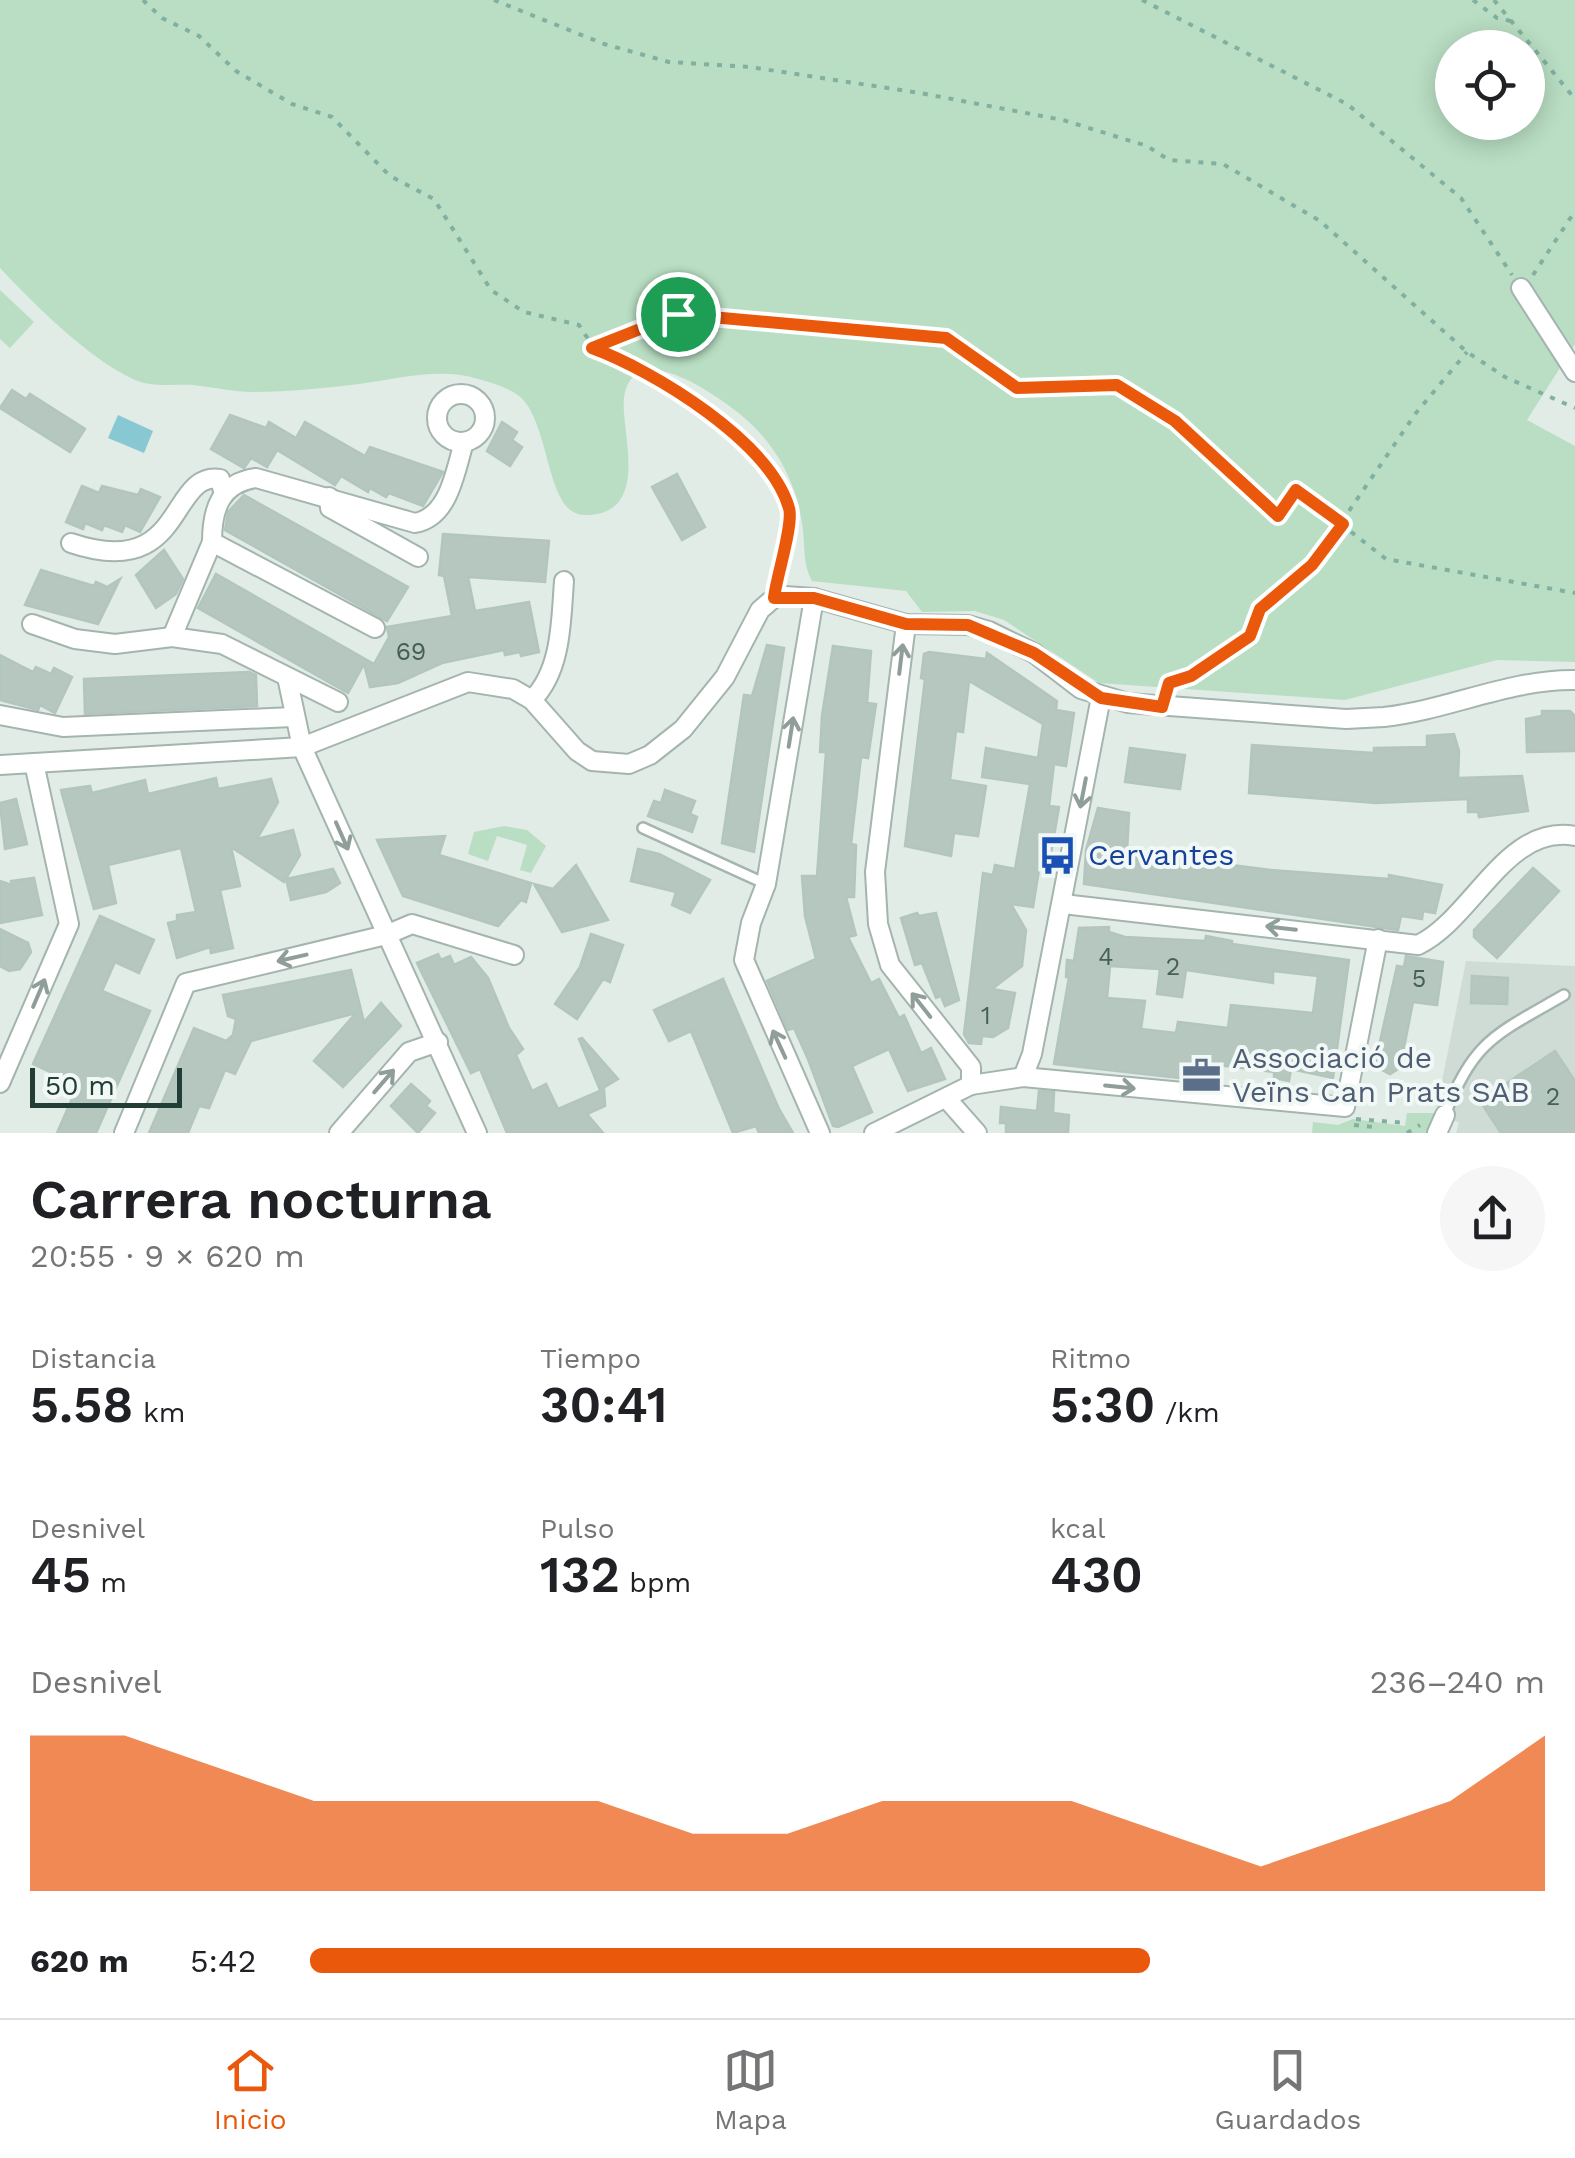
<!DOCTYPE html>
<html lang="es">
<meta charset="utf-8">
<style>
:root{--surface:#fff;--page:#f6f6f6;--text:#202124;--muted:#757577;--line:#e0e0e0;--accent:#ea580c}
body{margin:0;font-family:"Work Sans",sans-serif;background:var(--page);color:var(--text);height:100vh;display:flex;flex-direction:column;font-size:38px;white-space:nowrap}
*{box-sizing:border-box;margin:0}
p{font-size:32px;color:var(--muted)}
.icon{flex:none;width:55px;height:55px;fill:none;stroke:currentColor;stroke-width:2;stroke-linecap:round;stroke-linejoin:round}
.map{position:relative;height:1133px;overflow:hidden}
.panel{display:flex;flex-direction:column;background:var(--surface);flex:1}
.panel>*{flex:none}
.buttons{position:absolute;left:1435px;top:30px;display:grid;gap:20px}
.buttons a{display:grid;place-items:center;width:110px;height:110px;border-radius:50%;background:var(--surface);box-shadow:0 5px 25px #0003;font-size:50px}
.scale{position:absolute;left:30px;bottom:25px;width:152px;box-sizing:border-box;padding-left:10px;border:5px solid #213d35;border-top:0;font-size:28px;line-height:35px;white-space:nowrap;color:#213d35;-webkit-text-stroke:8px #f2f8f5;paint-order:stroke}
.pin{position:absolute;display:grid;place-items:center;width:85px;height:85px;color:#fff;margin:-42px;border:5px solid #fff;border-radius:50%;box-shadow:0 2px 10px #0007}
.round{display:grid;place-items:center;flex:none;width:105px;height:105px;border-radius:52px;background:var(--page)}
.overview{display:flex;align-items:center;justify-content:space-between;height:170px;padding:0 30px}
h1{font-size:55px;font-weight:600;line-height:75px}
.metrics{display:grid;grid-template-columns:repeat(3,1fr);gap:15px;height:170px;padding:10px 30px}
.metrics div{display:grid;align-content:center}
.metrics b{font-size:50px;font-weight:600}
.metrics small{font-size:28px;font-weight:400}
.metrics p{font-size:28px}
.chart{height:280px;padding:20px 30px}
.chart p{display:flex;justify-content:space-between}
.chart svg{width:100%;height:180px;margin-top:10px;fill:var(--accent);opacity:.7}
ul{padding:0 30px;list-style:none;font-size:32px}
li{display:grid;grid-template-columns:160px 120px 1fr;align-items:center;height:75px}
li i{height:25px;border-radius:12px;background:var(--accent)}
.dock{display:flex;justify-content:space-around;align-items:center;height:140px;border-top:2px solid var(--line);background:var(--surface);font-size:28px;color:var(--muted)}
.dock a{display:grid;justify-items:center;gap:5px}
.dock .current{color:var(--accent)}
.map>svg:first-child{display:block}
</style>
<div class="map">
<svg width="1575" height="1133" viewBox="0 0 1575 1133">
<rect width="100%" height="100%" fill="#e1ece7"/>
<path fill="#cfdcd6" d="M1466,961L1575,966V1133H1456L1459,1123L1436,1111Z"/>
<g fill="#b9dec3" fill-rule="evenodd">
<path d="M0,0H1575V344L1527,420L1575,446V662L1497,660L1345,700L1099,683L1004,620L975,611L922,612L906,591L812,581C803,565 805,549 803,530C797,482 777,445 740,414C716,395 633,335 624,398C620,430 653,516 584,515C545,514 551,422 519,396C507,387 492,383 478,379C441,367 397,379 359,384C324,388 288,392 253,392C233,392 213,387 193,385C173,384 152,388 133,379C89,359 34,304 0,268ZM1452,48H1528V122H1452Z"/>
<path d="M0,290L34,322L10,348L0,339Z"/>
<path d="M504,826L527,830L546,846L531,873L520,870L527,845L497,836L488,861L468,854L474,832Z"/>
<path d="M1407,1113H1436L1427,1133H1312L1313,1122L1338,1125L1353,1119L1405,1126Z"/>
</g>
<path fill="#88c8d3" d="M118,415L153,431L144,453L108,438Z"/>
<g fill="#b6c7c0" stroke="#b3c6be" stroke-width="2.5" fill-rule="evenodd">
<path d="M12,390L26,399L30,394L85,429L70,452L0,408Z"/>
<path d="M230,415L266,428L269,422L296,438L305,422L365,456L370,447L443,472L423,506L389,493L386,497L370,488L368,492L341,476L335,485L277,450L267,467L251,458L244,468L211,449Z"/>
<path d="M502,422L517,432L512,440L522,447L510,466L487,451Z"/>
<path d="M677,474L705,527L682,540L652,487Z"/>
<path d="M82,486L99,493L102,486L138,495L141,489L160,497L140,532L125,525L122,532L104,525L102,530L85,523L83,529L66,522Z"/>
<path d="M244,495L408,587L387,621L225,530L228,512Z"/>
<path d="M443,534L549,541L545,582L468,577L475,611L529,602L539,652L521,656L520,652L505,655L504,650L442,663L398,683L370,687L364,664L348,693L198,608L216,574L374,664L389,637L387,627L452,616L444,576L439,575Z"/>
<path d="M164,550L183,579L176,594L156,608L136,575Z"/>
<path d="M41,570L94,586L96,582L107,587L120,579L98,624L25,605Z"/>
<path d="M767,645L784,648L754,852L722,843L744,695L752,696Z"/>
<path d="M833,646L871,651L867,703L876,704L868,758L861,757L851,844L856,845L854,897H846L856,935L848,937L871,983L879,979L899,1018L904,1015L921,1053L931,1048L945,1079L908,1091L889,1049L852,1066L872,1112L838,1127L833,1126L808,1059L794,1028L788,1030L767,981L816,959L805,916L802,876H817L826,752H820L822,716Z"/>
<path d="M929,652L986,659L987,653L1057,701L1056,710L1074,713L1066,766L1054,764L1049,806L1059,807L1050,859L1041,857L1033,907L1011,904L1026,930L1022,966L992,989L1015,993L1008,1028L993,1037L982,1036L981,1044L969,1043L964,1034L983,873L993,875L995,865L1015,869L1030,784L982,777L986,748L1038,758L1043,724L969,681L963,732L956,731L950,780L986,786L978,836L954,833L951,856L905,846L925,679L921,678L924,654Z"/>
<path d="M0,655L33,672L36,667L51,674L54,668L72,677L55,713L40,705L38,710L0,700Z"/>
<path d="M249,672L256,675L257,706L85,714L84,679Z"/>
<path d="M1542,711H1570L1575,716V751L1527,752L1526,719L1542,716Z"/>
<path d="M1454,734L1459,751L1458,778L1522,776L1528,811L1479,817L1478,812H1468V799L1376,803L1249,793L1252,745L1374,753V748L1427,747V736Z"/>
<path d="M1130,748L1185,755L1180,789L1125,782Z"/>
<path d="M216,778L218,789L271,779L278,802L257,839L293,830L300,855L284,882L231,847L240,886L220,890L233,948L211,953L210,947L177,958L168,923L177,921V915L196,912L181,848L108,865L116,903L94,909L61,790L90,786L92,793L145,780L148,794Z"/>
<path d="M665,790L695,801L690,814L697,817L692,832L648,816L654,801L661,803Z"/>
<path d="M16,799L27,844L5,849L0,803Z"/>
<path d="M1098,808L1129,813L1127,852L1271,870L1389,879V875L1442,885L1435,913L1423,911L1422,919L1401,916L1398,930L1084,884L1086,850Z"/>
<path d="M445,836L439,855L531,883L526,902L521,900L498,926L403,896L377,840Z"/>
<path d="M638,849L659,854L710,880L690,913L672,905L676,892L631,881Z"/>
<path d="M576,865L608,920L562,932L534,884L553,889Z"/>
<path d="M1533,868L1559,891L1497,958L1474,937V930Z"/>
<path d="M333,869L340,883L326,892L291,900L286,879Z"/>
<path d="M34,878L42,915L0,923V881L12,885L11,881Z"/>
<path d="M917,913L919,916L936,913L959,1000L945,1006L941,996L936,998L922,963L915,965L901,918Z"/>
<path d="M100,916L154,940L139,973L115,962L102,991L150,1011L96,1133H57L78,1085L33,1064Z"/>
<path d="M1109,927V932L1125,937L1205,941L1206,936L1232,941V944L1349,960L1333,1078L1291,1069L1289,1081L1274,1078V1072L1217,1065L1214,1082L1054,1064L1069,977H1066L1067,960L1074,961L1079,928ZM1110,966L1160,969L1157,994L1182,997L1186,970L1273,983V971L1318,976L1313,1013L1231,1005L1228,1028L1178,1022L1176,1033L1141,1029L1145,1001L1107,998Z"/>
<path d="M0,929L28,943L31,952L20,969L9,971L0,966Z"/>
<path d="M591,934L623,945L610,982L603,979L577,1019L555,1004L580,967Z"/>
<path d="M438,954L441,960L450,956L454,965L471,957L488,978L509,1028L523,1049L516,1055L532,1091L546,1084L558,1109L604,1089L605,1106L587,1114L603,1133H507L480,1069L471,1073L417,963Z"/>
<path d="M1406,956L1443,962L1440,984L1437,1005L1413,1002L1400,1068L1390,1074L1380,1069L1376,1059L1397,966L1404,967Z"/>
<path d="M351,970L364,1022L381,1003L401,1026L343,1087L314,1061L356,1013L251,1041L235,1074L225,1070L209,1108L199,1106L188,1133H149L194,1028L226,1041L233,1035L236,1019L228,1016L223,995Z"/>
<path d="M1472,976L1508,978L1507,1004L1471,1003Z"/>
<path d="M723,979L779,1109L793,1133H759L756,1126L733,1133L691,1031L669,1041L654,1010Z"/>
<path d="M582,1038L618,1079L600,1090L579,1039Z"/>
<path d="M1555,1051L1575,1081V1133H1501L1480,1101Z"/>
<path d="M411,1084L430,1101L426,1106L435,1113L418,1133L391,1106Z"/>
<path d="M1039,1091L1054,1092L1053,1113L1069,1115L1068,1133H1006V1123H1000L1001,1107L1037,1111Z"/>
</g>
<g fill="none" stroke-linecap="round" stroke-linejoin="round">
<defs>
<g id="lane">
<path d="M643,828L766,884"/>
<path d="M1445,1115C1473,1040 1497,1034 1564,995"/>
</g>
<g id="street">
<path d="M1521,288L1575,372"/>
<circle cx="461" cy="418" r="24"/>
<path d="M329,497L330,508L418,557"/>
<path d="M212,542C212,508 221,483 256,478L415,523C449,517 455,472 464,442"/>
<path d="M71,543C186,582 168,471 220,479L223,491"/>
<path d="M814,598L766,884L751,923L744,960L820,1133"/>
<path d="M32,624L75,639L115,644L172,637L222,644L338,702"/>
<path d="M906,624L875,872L878,924L890,965L971,1067V1085"/>
<path d="M172,637L212,542L375,628"/>
<path d="M287,677L302,747L477,1133"/>
<path d="M532,700C562,670 561,620 564,581"/>
<path d="M0,715L63,727L293,717"/>
<path d="M0,765L302,747L468,682L513,689L532,700L577,751L592,761L629,764L650,755L683,729L725,677L760,610L774,598L785,596L814,598L906,624L968,625L989,631L1034,653L1081,689L1128,703L1346,719L1384,717C1448,710 1510,679 1575,680"/>
<path d="M1063,904L1418,945C1473,919 1506,823 1575,836"/>
<path d="M1023,1077L1032,1054L1101,697"/>
<path d="M0,1083L69,924L34,763"/>
<path d="M947,1099L977,1133"/>
<path d="M124,1133L186,983L386,935L412,924L514,955"/>
<path d="M339,1133L409,1052L438,1042"/>
<path d="M874,1133L971,1085L1023,1077L1345,1107L1378,939"/>
<path d="M1437,1133L1445,1115"/>
</g>
</defs>
<use href="#lane" stroke="#a4b4ae" stroke-width="14"/>
<use href="#street" stroke="#a4b4ae" stroke-width="22"/>
<g stroke="#81b0a1" stroke-width="4" stroke-dasharray="5 8" stroke-linecap="butt">
<path d="M143,0L162,18L199,36L236,71L292,104L332,117L390,176L434,199L491,290L524,312L579,325C596,356 616,357 646,373C691,399 779,456 790,510C794,529 779,559 776,578"/>
<path d="M494,0L604,44L669,62L750,67L920,93L1063,120L1147,146L1169,160L1223,164L1320,221L1467,352L1505,377L1575,408"/>
<path d="M1142,0L1347,104L1461,198L1512,275"/>
<path d="M1473,0L1497,18L1511,21"/>
<path d="M1494,0L1575,99"/>
<path d="M1533,275L1575,211"/>
<path d="M592,348L677,315L946,338L1017,387L1117,385L1175,421L1278,516L1296,489L1386,559L1575,593"/>
<path d="M1167,687L1250,636L1260,609L1312,565L1416,413L1467,352"/>
<path d="M1356,1119L1406,1123"/>
<path d="M1354,1125L1373,1127V1133"/>
<path d="M1407,1133L1420,1125"/>
</g>
<use href="#lane" stroke="#fff" stroke-width="9"/>
<use href="#street" stroke="#fff" stroke-width="18"/>
</g>
<defs><path id="oneway-shaft" d="M-6 0H5M1.5-3L5.5 0L1.5 3" fill="none" stroke-width="1.6" stroke-linecap="round" stroke-linejoin="round" transform="scale(2.5)"/></defs>
<g stroke="#909e9a">
<use href="#oneway-shaft" transform="translate(901 659) rotate(-83)"/>
<use href="#oneway-shaft" transform="translate(791 732) rotate(-81)"/>
<use href="#oneway-shaft" transform="translate(1083 793) rotate(101)"/>
<use href="#oneway-shaft" transform="translate(342 836) rotate(66)"/>
<use href="#oneway-shaft" transform="translate(1281 928) rotate(-173)"/>
<use href="#oneway-shaft" transform="translate(292 958) rotate(167)"/>
<use href="#oneway-shaft" transform="translate(39 993) rotate(-67)"/>
<use href="#oneway-shaft" transform="translate(921 1005) rotate(-128)"/>
<use href="#oneway-shaft" transform="translate(779 1044) rotate(-115)"/>
<use href="#oneway-shaft" transform="translate(384 1081) rotate(-49)"/>
<use href="#oneway-shaft" transform="translate(1120 1087) rotate(6)"/>
</g>
<g fill="none" stroke-linecap="round" stroke-linejoin="round">
<defs>
<path id="route" d="M678,314L946,338L1017,388L1117,385L1175,421L1278,516L1296,490L1343,524L1312,565L1260,609L1250,636L1191,676L1169,683L1162,707L1101,698L1034,653L968,625L906,624L814,598H774C776,578 794,524 789,508C770,442 655,371 592,348Z"/>
</defs>
<use href="#route" stroke="#fff" stroke-width="20"/>
<use href="#route" stroke="#ea580c" stroke-width="12"/>
</g>
<defs>
<symbol id="bus-bare" viewBox="-9 -9 18 18"><path d="M-5-6H5V4H4V6H2V4H-2V6H-4V4H-5ZM-3.5-4V0h7V-4ZM-3.5 1.2v1.5H-2V1.2ZM2 1.2v1.5H3.5V1.2Z" fill="#1a4fb4" stroke="#f2f8f5" stroke-width="2.5" paint-order="stroke"/></symbol>
<symbol id="office-bare" viewBox="-9 -9 18 18"><path d="M-6-3h4V-5.5h4V-3h4V5H-6ZM-1-4.5V-3h2v-1.5ZM-6 0V1H6V0Z" fill="#5c6f8a" stroke="#f2f8f5" stroke-width="2.5" paint-order="stroke"/></symbol>
</defs>
<g fill-rule="evenodd">
<use href="#bus-bare" x="1030" y="828" width="55" height="55"/>
<use href="#office-bare" x="1174" y="1048" width="55" height="55"/>
</g>
<g text-anchor="middle" stroke-width="8" stroke-linejoin="round" paint-order="stroke">
<g font-size="25" fill="#466058">
<text x="411" y="660">69</text>
<text x="1106" y="965">4</text>
<text x="1173" y="975">2</text>
<text x="1419" y="987">5</text>
<text x="986" y="1024">1</text>
<text x="1553" y="1105">2</text>
</g>
<g font-size="30" fill="#164399" stroke="#f2f8f5" text-anchor="start">
<text x="1088" y="865">Cervantes</text>
</g>
<g font-size="30" fill="#4e5e75" stroke="#f2f8f5" text-anchor="start">
<text x="1232" y="1068">Associació de<tspan x="1232" dy="34">Veïns Can Prats SAB</tspan></text>
</g>
</g>
</svg>
<div class="buttons">
<a><svg class="icon" aria-label="locate" viewBox="0 0 24 24"><circle cx="12" cy="12" r="6"/><path d="M12 2v4M12 18v4M2 12h4M18 12h4"/></svg></a>
</div>
<div class="scale">50 m</div>
<div class="pin" style="left:678px;top:314px;background:#1e9e55"><svg class="icon" aria-label="arrive" viewBox="0 0 24 24"><path d="M6 21V4h12l-3 4 3 4H6"/></svg></div>
</div>
<section class="panel">
<div class="overview"><div><h1>Carrera nocturna</h1><p>20:55 · 9 × 620 m</p></div><a class="round"><svg class="icon" aria-label="share" viewBox="0 0 24 24"><path d="M12 15V3M7 8l5-5 5 5M5 13v7h14v-7"/></svg></a></div>
<div class="metrics">
<div><p>Distancia</p><b>5.58<small> km</small></b></div>
<div><p>Tiempo</p><b>30:41</b></div>
<div><p>Ritmo</p><b>5:30<small> /km</small></b></div>
</div>
<div class="metrics">
<div><p>Desnivel</p><b>45<small> m</small></b></div>
<div><p>Pulso</p><b>132<small> bpm</small></b></div>
<div><p>kcal</p><b>430</b></div>
</div>
<div class="chart"><p><span>Desnivel</span>236–240 m</p>
<svg viewBox="0 0 160 44" preserveAspectRatio="none"><path d="M0 44V6L10 6L20 14L30 22L40 22L50 22L60 22L70 30L80 30L90 22L100 22L110 22L120 30L130 38L140 30L150 22L160 6V44z"/></svg>
</div>
<ul>
<li><b>620 m</b>5:42<i style="width:68%"></i></li>
</ul>
</section>
<nav class="dock">
<a class="current"><svg class="icon" aria-label="home" viewBox="0 0 24 24"><path d="M3 11l9-7 9 7M6 9v11h12V9"/></svg>Inicio</a>
<a><svg class="icon" aria-label="map" viewBox="0 0 24 24"><path d="M3 6l6-2 6 2 6-2v14l-6 2-6-2-6 2zM9 4v14M15 6v14"/></svg>Mapa</a>
<a><svg class="icon" aria-label="saved" viewBox="0 0 24 24"><path d="M7 4h10v16l-5-4-5 4z"/></svg>Guardados</a>
</nav>
